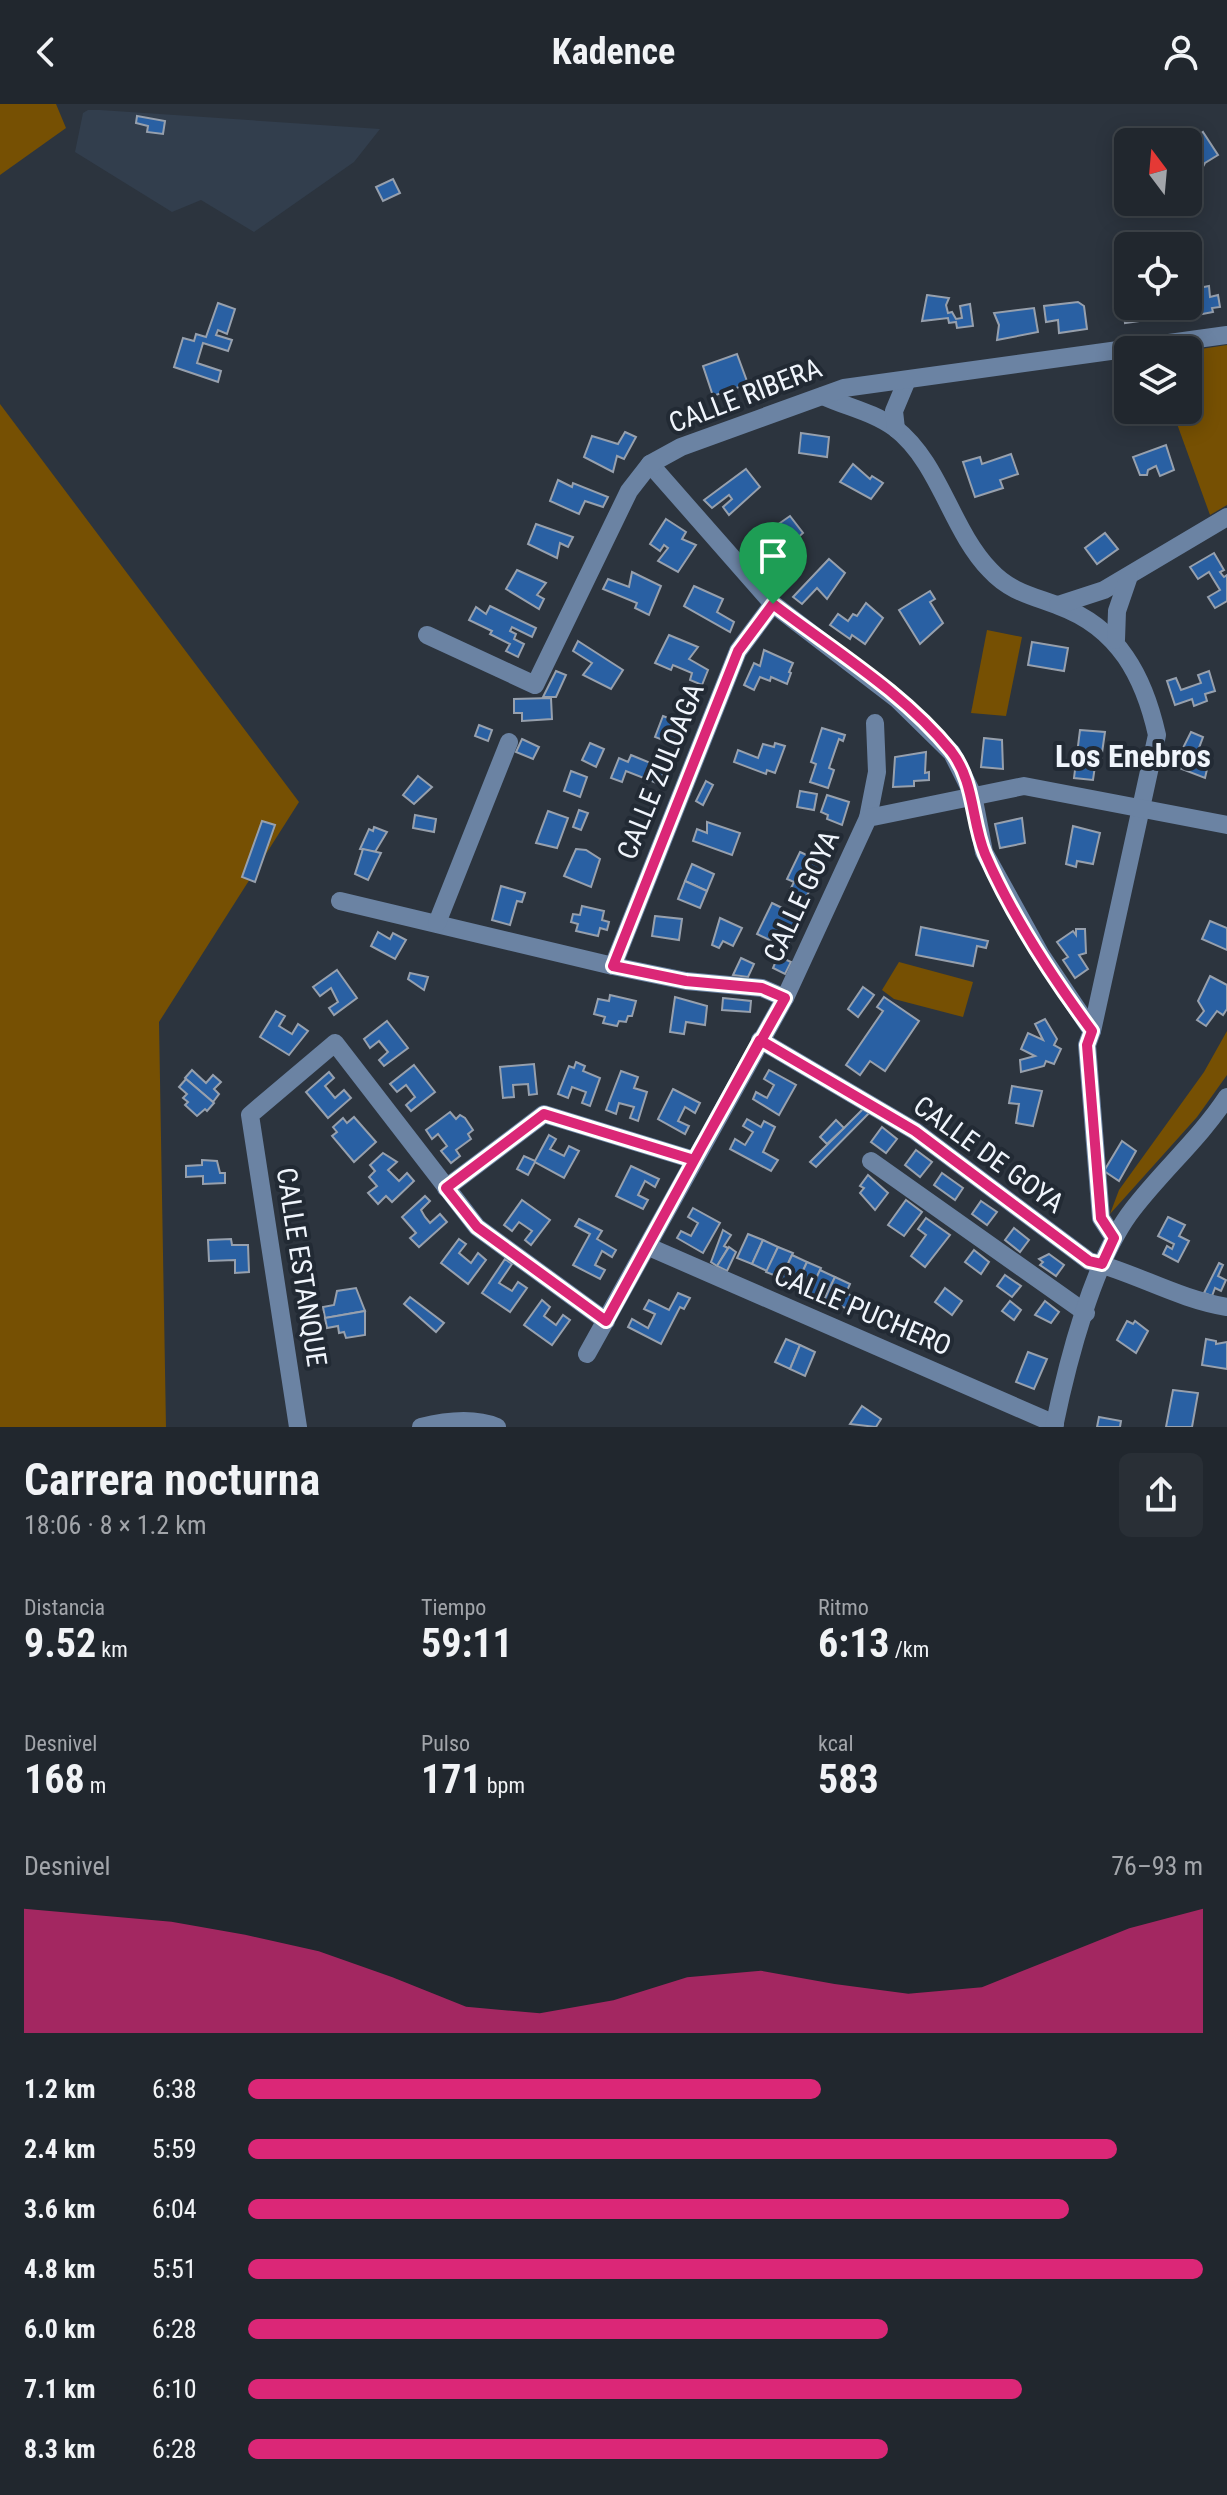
<!DOCTYPE html>
<html lang="es">
<meta charset="utf-8">
<style>
:root{--surface:#21272e;--page:#292f36;--text:#f1f3f6;--muted:#a2a5aa;--line:#3e444a;--accent:#db2777}
body{margin:0;font-family:"Roboto Condensed",sans-serif;background:var(--page);color:var(--text);height:100vh;display:flex;flex-direction:column;font-size:30px;white-space:nowrap}
*{box-sizing:border-box;margin:0}
p{font-size:26px;color:var(--muted)}
.icon{flex:none;width:44px;height:44px;fill:none;stroke:currentColor;stroke-width:2;stroke-linecap:round;stroke-linejoin:round}
.map{position:relative;height:1323px;overflow:hidden}
.details{display:flex;flex-direction:column;background:var(--surface);flex:1}
.details>*{flex:none}
.needle{width:52px;rotate:344deg}
.tools{position:absolute;left:1114px;top:24px;display:grid;gap:16px}
.tools a{display:grid;place-items:center;width:88px;height:88px;border-radius:12px;background:var(--surface);box-shadow:0 4px 20px #0003,0 0 0 2px var(--line);font-size:40px}
.pin{position:absolute;display:grid;place-items:center;width:68px;height:68px;color:#fff;margin:-82px -34px;border-radius:50% 50% 50% 0;rotate:-45deg;box-shadow:0 0 8px #0007}
.pin .icon{rotate:45deg}
.round{display:grid;place-items:center;flex:none;width:84px;height:84px;border-radius:12px;background:var(--page)}
.head{display:flex;align-items:center;justify-content:space-between;height:136px;padding:0 24px}
h1{font-size:44px;font-weight:700;line-height:60px}
.metrics{display:grid;grid-template-columns:repeat(3,1fr);gap:12px;height:136px;padding:8px 24px}
.metrics div{display:grid;align-content:center}
.metrics b{font-size:40px;font-weight:700}
.metrics small{font-size:22px;font-weight:400}
.metrics p{font-size:22px}
.chart{height:224px;padding:16px 24px}
.chart p{display:flex;justify-content:space-between}
.chart svg{width:100%;height:144px;margin-top:8px;fill:var(--accent);opacity:.7}
ul{padding:0 24px;list-style:none;font-size:26px}
li{display:grid;grid-template-columns:128px 96px 1fr;align-items:center;height:60px}
li i{height:20px;border-radius:10px;background:var(--accent)}
header{display:flex;justify-content:space-between;align-items:center;height:104px;padding:0 24px;background:var(--surface);font-size:36px;font-weight:700}
.map>svg:first-child{display:block}
</style>
<header><svg class="icon" aria-label="back" viewBox="0 0 24 24"><path d="M15 5l-7 7 7 7"/></svg>Kadence<svg class="icon" aria-label="person" viewBox="0 0 24 24"><circle cx="12" cy="8" r="4"/><path d="M4 21q1-7 8-7t8 7"/></svg></header>
<div class="map">
<svg width="1227" height="1323" viewBox="0 0 1227 1323">
<rect width="100%" height="100%" fill="#2c343e"/>
<path fill="#323e4d" d="M88,6H100L380,25L354,58L254,128L201,96L172,108L75,48L83,9Z"/>
<g fill="#765003">
<path d="M0,0H56L66,24L0,71Z"/>
<path d="M1227,241V401L1210,411L1172,306H1188V247Z"/>
<path d="M0,300L299,698L159,918L166,1323H0Z"/>
<path d="M987,526L1022,533L1006,612L971,609Z"/>
<path d="M899,858L973,878L963,913L894,895L882,886Z"/>
<path d="M1227,927V971L1197,1013L1110,1110L1119,1086L1204,968Z"/>
</g>
<g fill="#2960a3" stroke="#97a0ad" stroke-width="2">
<path d="M137,12L165,17L163,30L147,28L148,22L136,19Z"/>
<path d="M1203,28L1218,51L1205,59L1199,70L1188,62L1192,46L1188,38Z"/>
<path d="M393,75L400,89L383,97L376,83Z"/>
<path d="M1209,182L1210,193L1218,191L1220,203L1212,204L1213,208L1192,212V208L1185,209L1188,186Z"/>
<path d="M927,191L949,194L946,201L948,209L952,208L956,215L962,214L960,202L970,200L973,222L957,224L956,218L949,219L948,214L922,217Z"/>
<path d="M1128,193V202H1160L1161,214L1125,219L1124,210L1119,207L1118,195Z"/>
<path d="M1078,198L1084,202L1087,225L1059,229L1058,216L1046,218L1044,202Z"/>
<path d="M218,199L235,205L227,230L218,226L216,231L232,236L228,247L203,239L197,259L221,267L218,278L174,263L183,234L194,237L196,230L206,233Z"/>
<path d="M1034,204L1038,228L997,236L999,221L994,209Z"/>
<path d="M737,250L748,280L713,292L703,262Z"/>
<path d="M1128,281V306H1144L1145,311L1125,317L1117,284Z"/>
<path d="M625,328L636,333L624,355L617,352L613,368L584,353L592,332L618,340Z"/>
<path d="M801,329L829,333L827,353L799,349Z"/>
<path d="M1166,341L1174,366L1160,372L1156,362L1148,366L1147,371H1140L1133,353Z"/>
<path d="M1011,350L1018,370L1000,376L1003,384L975,393L963,358L980,353L982,360Z"/>
<path d="M853,360L870,375L872,372L883,379L871,395L840,378Z"/>
<path d="M746,365L760,383L729,411L723,403L732,395L729,391L712,404L704,396Z"/>
<path d="M558,376L572,383L573,379L608,393L603,403L585,397L579,410L550,397Z"/>
<path d="M790,412L803,429L780,450L772,437L755,450L747,442Z"/>
<path d="M666,415L686,428L682,435L696,441L678,468L658,457L668,444L664,441L660,447L650,440Z"/>
<path d="M536,420L573,433L568,443L560,439L557,454L528,440Z"/>
<path d="M1105,429L1118,445L1097,460L1085,444Z"/>
<path d="M1214,449L1224,466L1220,468L1224,473L1227,471V497L1215,504L1208,493L1220,486L1212,473L1209,468L1198,475L1190,463Z"/>
<path d="M829,455L845,469L827,495L817,484L802,500L793,493Z"/>
<path d="M517,466L546,479L537,491L544,495L539,505L506,485Z"/>
<path d="M632,468L661,482L649,511L635,504L637,499L603,485L608,475L629,483Z"/>
<path d="M694,482L723,495L717,508L734,518L730,528L684,502Z"/>
<path d="M930,487L935,495L930,498L943,519L920,540L899,506Z"/>
<path d="M866,499L883,514L865,540L852,531L850,535L830,521L838,510L848,517L853,510L857,512Z"/>
<path d="M490,502L536,524L532,533L512,523L510,527L516,530L514,535L524,540L518,553L506,547L510,540L490,530L492,527L469,516L476,503L486,510Z"/>
<path d="M669,531L698,543L689,555L708,566L702,581L690,576L692,569L673,561L671,566L655,559Z"/>
<path d="M578,537L623,566L611,585L583,571L592,559L573,547Z"/>
<path d="M1032,538L1068,544L1064,567L1028,561Z"/>
<path d="M764,546L793,559L789,568L791,569L787,580L771,573L770,577L760,573L754,586L744,581L754,559L760,562Z"/>
<path d="M556,567L566,571L556,593H543Z"/>
<path d="M1209,567L1215,587L1205,590L1207,597L1194,602L1192,595L1175,601L1167,577L1176,574L1181,586L1201,579L1198,571Z"/>
<path d="M551,594L552,615L522,617V609H514V595Z"/>
<path d="M663,612L684,620L676,641L655,633Z"/>
<path d="M479,621L492,626L488,637L475,632Z"/>
<path d="M822,624L845,631L843,637L839,635L829,664L834,666L828,684L810,678L816,660L811,658Z"/>
<path d="M1080,626L1105,628L1101,656L1096,655L1093,676L1074,674Z"/>
<path d="M1191,628L1203,633L1199,644L1211,648L1205,674L1174,662Z"/>
<path d="M984,634L1002,636L1003,665L981,663Z"/>
<path d="M522,635L539,643L533,655L516,648Z"/>
<path d="M590,639L604,645L596,663L582,656Z"/>
<path d="M775,639L785,642L775,669L767,666L766,670L734,658L738,646L758,654L763,640L774,643Z"/>
<path d="M926,648L925,669L929,668V676L914,677V682L893,683L895,653Z"/>
<path d="M631,651L665,665L659,680L626,667L622,678L611,674L619,654L628,658Z"/>
<path d="M571,667L587,673L580,693L564,687Z"/>
<path d="M418,672L432,683L414,700L403,691Z"/>
<path d="M706,677L713,681L703,701L696,697Z"/>
<path d="M800,687L817,690L814,706L797,703Z"/>
<path d="M827,691L849,698L842,721L827,715L828,711L821,708Z"/>
<path d="M579,706L588,709L581,726L573,723Z"/>
<path d="M548,707L568,714L557,744L536,739Z"/>
<path d="M415,711L436,715L434,728L413,724Z"/>
<path d="M1022,714L1025,739L1000,744L995,720Z"/>
<path d="M262,717L275,721L255,778L242,773Z"/>
<path d="M707,718L740,729L732,751L693,737L697,725L707,729Z"/>
<path d="M1073,722L1100,729L1093,760L1077,757L1076,763L1066,760Z"/>
<path d="M374,723L387,728L375,748L360,745L369,725L373,727Z"/>
<path d="M363,745L381,749L368,776L355,770Z"/>
<path d="M576,745L586,746L600,755L591,783L564,772Z"/>
<path d="M800,748L822,758L817,768L820,770L804,796L789,788L794,778L787,775Z"/>
<path d="M692,760L714,770L707,787L685,777Z"/>
<path d="M685,777L707,787L700,804L678,795Z"/>
<path d="M501,782L525,789L522,798L517,797L510,821L492,816Z"/>
<path d="M772,799L801,813L786,844L757,830Z"/>
<path d="M582,802L604,807L602,816L609,818L607,826L600,824L598,832L576,827L578,820L571,818L573,810L580,811Z"/>
<path d="M655,812L682,815L679,836L652,832Z"/>
<path d="M720,814L742,824L733,842L723,837L719,844L712,841Z"/>
<path d="M1210,817L1227,824V846L1202,835Z"/>
<path d="M921,823L988,837L986,844L977,842L973,862L916,851Z"/>
<path d="M1076,825H1085L1086,849L1079,851L1088,865L1075,874L1063,856L1068,853L1057,838L1073,827L1076,831Z"/>
<path d="M378,828L390,835L393,829L406,836L395,855L371,842Z"/>
<path d="M778,852L791,858L785,870L773,864Z"/>
<path d="M741,854L754,860L748,873L733,871Z"/>
<path d="M337,866L357,894L334,911L329,904L338,898L331,884L320,892L313,883Z"/>
<path d="M410,869L428,873L424,886L408,875Z"/>
<path d="M1210,872L1227,881V905L1223,911L1217,907L1206,922L1197,916L1204,907L1198,897Z"/>
<path d="M863,883L874,891L858,913L848,905Z"/>
<path d="M610,891L636,897L632,912H628L626,918L619,917L617,922L603,919L605,913L594,910L598,895L609,897Z"/>
<path d="M675,893L707,902L705,921L686,918L684,930L670,928Z"/>
<path d="M884,893L919,917L885,967L870,957L860,971L846,961L883,907L877,903Z"/>
<path d="M723,894L751,897L750,908L722,906Z"/>
<path d="M276,907L285,912L279,922L292,930L298,920L308,927L289,951L260,933Z"/>
<path d="M1045,915L1057,935L1054,941L1061,945L1054,960L1046,957L1044,962L1021,968L1020,956L1035,952L1021,945L1028,929L1043,936L1035,920Z"/>
<path d="M387,917L408,944L384,962L379,956L388,948L379,937L370,944L364,935Z"/>
<path d="M576,958L585,962L583,967L600,974L590,1002L582,999L586,988L572,983L568,994L558,990L569,962L574,964Z"/>
<path d="M534,960L537,990L529,991L528,980L513,981L514,993L503,994L500,963Z"/>
<path d="M414,961L435,988L411,1007L406,1001L415,993L406,981L397,988L390,980Z"/>
<path d="M192,966L206,979L213,971L221,978L214,985L219,990L213,998L185,974Z"/>
<path d="M769,966L796,981L779,1011L753,995L756,988L767,994L774,981L764,975Z"/>
<path d="M621,967L638,973L634,984L647,988L638,1017L630,1014L634,1003L619,999L616,1010L606,1006Z"/>
<path d="M329,968L334,974L325,982L335,994L344,986L351,994L328,1014L306,988Z"/>
<path d="M186,975L214,999L207,1007L205,1005L197,1012L185,1001L188,998L183,994L187,990L179,983Z"/>
<path d="M1012,982L1042,987L1033,1022L1016,1019L1019,1000L1009,999Z"/>
<path d="M673,985L700,999L695,1009L685,1003L678,1017L689,1022L685,1030L658,1015Z"/>
<path d="M865,1003L872,1006L816,1063L810,1058Z"/>
<path d="M450,1008L456,1015L460,1011L465,1014L473,1026L468,1030L471,1035L456,1046L460,1052L451,1059L441,1047L447,1042L438,1030L432,1035L426,1026Z"/>
<path d="M354,1013L376,1038L354,1058L332,1032L337,1028L333,1023L343,1014L347,1019Z"/>
<path d="M747,1015L761,1023L764,1017L775,1023L763,1048L778,1056L771,1067L730,1045L735,1035L745,1041L753,1028L743,1022Z"/>
<path d="M836,1016L844,1024L827,1040L820,1033Z"/>
<path d="M882,1023L897,1035L886,1049L871,1038Z"/>
<path d="M549,1031L556,1035L550,1045L564,1052L569,1042L579,1047L564,1074L535,1058L528,1071L517,1065L524,1052L535,1057Z"/>
<path d="M1122,1037L1136,1047L1119,1077L1104,1067Z"/>
<path d="M916,1046L932,1058L920,1073L905,1061Z"/>
<path d="M383,1049L397,1058L388,1066L399,1077L407,1069L414,1077L392,1098L386,1092L378,1100L368,1089L377,1082L369,1073L375,1067L370,1061Z"/>
<path d="M202,1056L217,1057L220,1069H225V1079L203,1080V1072L186,1073V1062L202,1061Z"/>
<path d="M631,1062L659,1075L655,1083L645,1077L638,1091L648,1096L643,1105L616,1092Z"/>
<path d="M942,1069L963,1084L955,1096L934,1081Z"/>
<path d="M868,1071L888,1089L875,1106L860,1089L864,1084L860,1082Z"/>
<path d="M425,1092L430,1097L421,1106L425,1113L430,1119L440,1110L447,1118L419,1143L410,1134L416,1129L402,1113Z"/>
<path d="M522,1096L550,1116L531,1141L525,1136L532,1127L519,1118L512,1127L504,1121Z"/>
<path d="M906,1096L922,1108L904,1132L888,1121Z"/>
<path d="M981,1097L997,1108L987,1121L972,1110Z"/>
<path d="M693,1104L720,1119L703,1149L677,1134L681,1127L691,1132L698,1119L688,1113Z"/>
<path d="M1168,1113L1185,1121L1179,1132L1189,1137L1178,1158L1163,1150L1167,1142L1172,1145L1174,1140L1158,1132Z"/>
<path d="M926,1114L950,1131L925,1163L911,1152L926,1131L918,1125Z"/>
<path d="M579,1115L602,1127L597,1135L616,1146L612,1153L602,1147L595,1161L605,1166L600,1175L573,1161L590,1130L575,1122Z"/>
<path d="M1014,1124L1029,1136L1020,1148L1005,1136Z"/>
<path d="M723,1126L731,1131L724,1142L728,1144L717,1162L711,1158Z"/>
<path d="M748,1130L763,1136L752,1160L737,1154Z"/>
<path d="M231,1135L232,1141H248L249,1168L235,1169V1156L209,1157L208,1136Z"/>
<path d="M459,1135L466,1140L459,1149L471,1159L478,1149L486,1156L468,1180L441,1159Z"/>
<path d="M763,1136L778,1143L767,1167L752,1160Z"/>
<path d="M729,1143L736,1148L727,1167L717,1162Z"/>
<path d="M778,1143L793,1149L781,1174L766,1168Z"/>
<path d="M974,1146L989,1158L981,1170L965,1158Z"/>
<path d="M1049,1150L1064,1161L1056,1172L1040,1161L1043,1158L1039,1155Z"/>
<path d="M792,1151L807,1158L796,1182L781,1175Z"/>
<path d="M505,1155L512,1160L499,1179L512,1187L518,1178L527,1184L510,1208L482,1189Z"/>
<path d="M807,1158L821,1164L810,1188L796,1182Z"/>
<path d="M1219,1159L1223,1161L1218,1172L1226,1176L1221,1187L1215,1184L1212,1192L1204,1189Z"/>
<path d="M820,1166L835,1173L824,1196L809,1190Z"/>
<path d="M1005,1171L1021,1182L1012,1193L997,1182Z"/>
<path d="M835,1173L850,1180L846,1189L856,1194L851,1206L824,1196Z"/>
<path d="M356,1184L365,1207L325,1214L323,1203L334,1201L337,1187Z"/>
<path d="M945,1184L962,1197L952,1211L935,1198Z"/>
<path d="M678,1189L690,1194L684,1205L680,1203L661,1240L628,1223L632,1215L648,1224L655,1210L644,1205L649,1196L669,1206Z"/>
<path d="M410,1193L444,1219L436,1228L404,1200Z"/>
<path d="M542,1196L550,1203L544,1212L556,1221L563,1211L570,1216L552,1241L524,1221Z"/>
<path d="M1010,1197L1021,1206L1014,1216L1002,1207Z"/>
<path d="M1045,1197L1059,1208L1051,1219L1035,1211Z"/>
<path d="M365,1207V1231L346,1234L344,1228L339,1229L338,1222L327,1224L325,1214Z"/>
<path d="M1127,1217L1133,1220L1135,1217L1148,1227L1136,1249L1117,1236Z"/>
<path d="M786,1235L800,1241L790,1265L775,1258Z"/>
<path d="M1206,1235L1216,1237V1240L1227,1238V1265L1202,1261Z"/>
<path d="M800,1241L815,1248L805,1272L790,1265Z"/>
<path d="M1028,1248L1047,1255L1034,1285L1016,1278Z"/>
<path d="M1173,1286L1198,1289L1192,1323H1166Z"/>
<path d="M862,1302L881,1315L876,1323L850,1320Z"/>
<path d="M1099,1313L1121,1317L1120,1323H1097Z"/>
</g>
<g fill="none" stroke-linecap="round" stroke-linejoin="round">
<g stroke="#6b83a3" stroke-width="18">
<path d="M823,292C847,303 873,308 895,324C940,359 951,426 990,466C1010,488 1033,492 1059,502C1119,524 1144,573 1157,631L1092,927"/>
<path d="M896,325L894,307L907,276"/>
<path d="M650,360L773,500L897,595L952,649L973,691L984,748L1041,851L1092,927L1087,941L1101,1114L1114,1134"/>
<path d="M1058,501L1104,486L1227,413"/>
<path d="M427,531L535,581L629,387L650,360L681,343L844,284L1227,231"/>
<path d="M1116,536L1117,507L1129,472"/>
<path d="M868,714L877,668L875,619"/>
<path d="M340,797L613,862L686,877L762,884L785,894"/>
<path d="M437,819L509,638"/>
<path d="M613,862L738,547L773,500"/>
<path d="M760,936L915,1027L1089,1157C1136,1169 1178,1195 1227,1203"/>
<path d="M871,1057L1086,1209"/>
<path d="M446,1084L544,1010L694,1056"/>
<path d="M649,1143L1055,1320"/>
<path d="M587,1250L785,894L868,714L1024,682L1227,721"/>
<path d="M298,1323L250,1011L335,939L477,1123L606,1217"/>
<path d="M421,1323C445,1317 473,1313 497,1323"/>
<path d="M1054,1323C1067,1260 1093,1156 1133,1105C1163,1066 1200,1034 1227,993"/>
</g>
</g>
<g fill="none" stroke-linecap="round" stroke-linejoin="round">
<defs>
<path id="route" d="M773,500L738,547L613,862L686,877L762,884L785,894L694,1056L544,1010L446,1084L477,1123L606,1217L760,936L915,1027L1089,1157L1102,1160L1114,1134L1101,1114L1087,941L1092,927C1052,873 1012,812 985,750C971,716 975,678 951,647C903,588 833,546 773,500"/>
</defs>
<use href="#route" stroke="#fff" stroke-width="16"/>
<use href="#route" stroke="#db2777" stroke-width="10"/>
</g>
<g text-anchor="middle" stroke-width="8" stroke-linejoin="round" paint-order="stroke">
<g font-size="28" fill="#f0f5fc" stroke="#222a34">
<text transform="translate(745 291) rotate(-21)" y="10">CALLE RIBERA</text>
<text transform="translate(660 667) rotate(-68)" y="10">CALLE ZULOAGA</text>
<text transform="translate(801 792) rotate(-65)" y="10">CALLE GOYA</text>
<text transform="translate(989 1050) rotate(36)" y="10">CALLE DE GOYA</text>
<text transform="translate(302 1163) rotate(81)" y="10">CALLE ESTANQUE</text>
<text transform="translate(863 1206) rotate(23)" y="10">CALLE PUCHERO</text>
</g>
<g font-size="32" font-weight="bold" fill="#f0f5fc" stroke="#222a34">
<text x="1133" y="663">Los Enebros</text>
</g>
</g>
</svg>
<div class="tools">
<a><svg class="needle" viewBox="-14 -14 28 28"><path d="M0-13l5 13h-10z" fill="#e53935"/><path d="M0 13l5-13h-10z" fill="#a2a5aa"/></svg></a>
<a><svg class="icon" aria-label="locate" viewBox="0 0 24 24"><circle cx="12" cy="12" r="6"/><path d="M12 2v4M12 18v4M2 12h4M18 12h4"/></svg></a>
<a><svg class="icon" aria-label="layers" viewBox="0 0 24 24"><path d="M12 4l9 5-9 5-9-5zM3 14l9 5 9-5"/></svg></a>
</div>
<div class="pin" style="left:773px;top:500px;background:#1e9e55"><svg class="icon" aria-label="arrive" viewBox="0 0 24 24"><path d="M6 21V4h12l-3 4 3 4H6"/></svg></div>
</div>
<section class="details">
<div class="head"><div><h1>Carrera nocturna</h1><p>18:06 · 8 × 1.2 km</p></div><a class="round"><svg class="icon" aria-label="share" viewBox="0 0 24 24"><path d="M12 15V3M7 8l5-5 5 5M5 13v7h14v-7"/></svg></a></div>
<div class="metrics">
<div><p>Distancia</p><b>9.52<small> km</small></b></div>
<div><p>Tiempo</p><b>59:11</b></div>
<div><p>Ritmo</p><b>6:13<small> /km</small></b></div>
</div>
<div class="metrics">
<div><p>Desnivel</p><b>168<small> m</small></b></div>
<div><p>Pulso</p><b>171<small> bpm</small></b></div>
<div><p>kcal</p><b>583</b></div>
</div>
<div class="chart"><p><span>Desnivel</span>76–93 m</p>
<svg viewBox="0 0 160 44" preserveAspectRatio="none"><path d="M0 44V6L10 8L20 10L30 14L40 19L50 27L60 36L70 38L80 34L90 27L100 25L110 29L120 32L130 30L140 21L150 12L160 6V44z"/></svg>
</div>
<ul>
<li><b>1.2 km</b>6:38<i style="width:60%"></i></li>
<li><b>2.4 km</b>5:59<i style="width:91%"></i></li>
<li><b>3.6 km</b>6:04<i style="width:86%"></i></li>
<li><b>4.8 km</b>5:51<i style="width:100%"></i></li>
<li><b>6.0 km</b>6:28<i style="width:67%"></i></li>
<li><b>7.1 km</b>6:10<i style="width:81%"></i></li>
<li><b>8.3 km</b>6:28<i style="width:67%"></i></li>
</ul>
</section>
